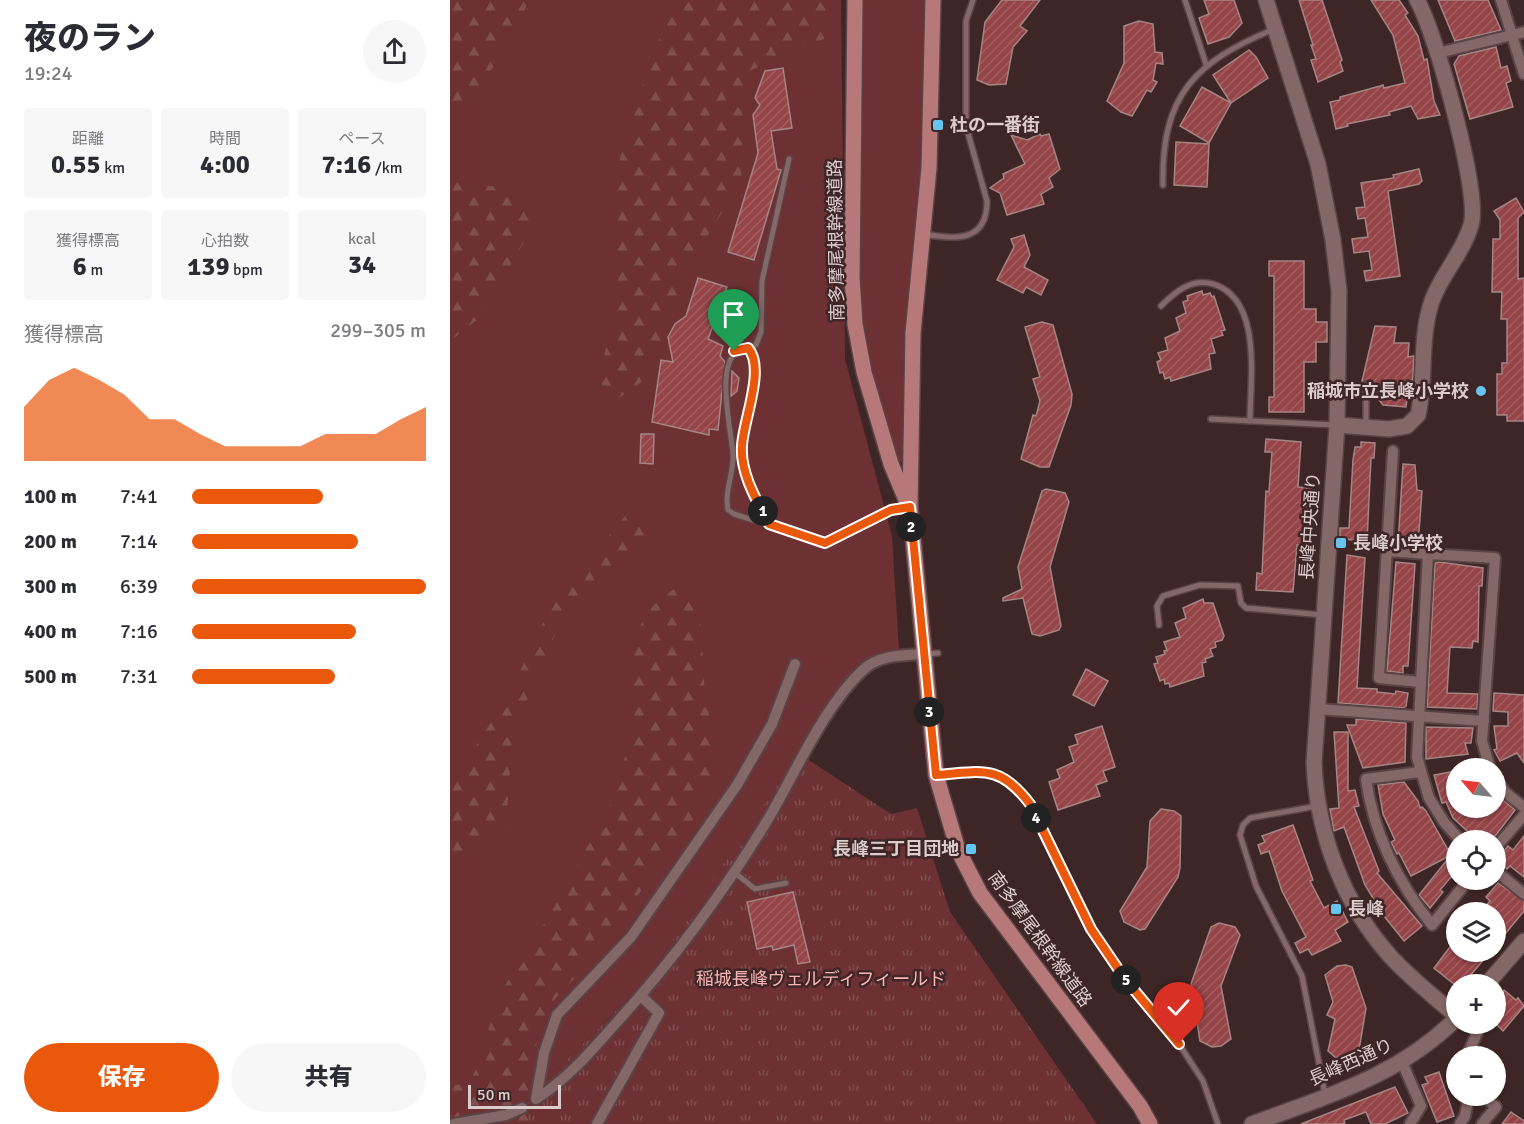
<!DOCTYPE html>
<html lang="ja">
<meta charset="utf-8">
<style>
:root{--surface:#fff;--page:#f7f7f7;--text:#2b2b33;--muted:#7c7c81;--accent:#ea580c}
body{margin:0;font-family:Signika,"Noto Sans JP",sans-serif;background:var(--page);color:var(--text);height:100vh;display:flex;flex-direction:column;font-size:22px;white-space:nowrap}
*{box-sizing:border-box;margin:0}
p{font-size:20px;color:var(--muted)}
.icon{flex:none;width:33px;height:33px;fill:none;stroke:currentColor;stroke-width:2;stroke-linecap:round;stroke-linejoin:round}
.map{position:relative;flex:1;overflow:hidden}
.sheet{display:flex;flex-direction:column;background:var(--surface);width:450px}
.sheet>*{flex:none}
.needle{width:39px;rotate:298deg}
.fabs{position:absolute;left:996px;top:758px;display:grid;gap:12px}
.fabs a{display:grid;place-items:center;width:60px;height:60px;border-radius:50%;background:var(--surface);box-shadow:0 2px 4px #0004;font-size:30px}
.scale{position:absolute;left:18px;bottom:15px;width:93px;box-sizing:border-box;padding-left:6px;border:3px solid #dcc;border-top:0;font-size:16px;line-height:21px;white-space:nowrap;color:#dcc;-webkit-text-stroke:4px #3f2626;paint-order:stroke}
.pin{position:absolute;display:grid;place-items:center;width:51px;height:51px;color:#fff;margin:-62px -26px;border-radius:50% 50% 50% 0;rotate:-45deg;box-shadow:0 0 6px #0007}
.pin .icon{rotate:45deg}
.km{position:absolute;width:30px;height:30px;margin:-15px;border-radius:50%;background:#222;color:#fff;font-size:16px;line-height:30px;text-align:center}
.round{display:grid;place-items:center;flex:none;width:63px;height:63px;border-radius:32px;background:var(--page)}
.head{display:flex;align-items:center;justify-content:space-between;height:102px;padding:0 24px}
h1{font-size:33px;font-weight:800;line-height:45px}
.figures{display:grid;grid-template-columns:repeat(3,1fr);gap:9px;height:102px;padding:6px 24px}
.figures div{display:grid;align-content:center;border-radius:6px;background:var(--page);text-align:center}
.figures b{font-size:26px;font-weight:800}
.figures small{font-size:16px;font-weight:400}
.figures p{font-size:16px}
.chart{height:168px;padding:12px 24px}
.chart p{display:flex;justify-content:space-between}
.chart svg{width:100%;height:108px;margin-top:6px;fill:var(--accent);opacity:.7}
.primary-button{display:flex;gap:12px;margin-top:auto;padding:12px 24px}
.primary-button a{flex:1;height:69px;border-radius:36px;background:var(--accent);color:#fff;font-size:24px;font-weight:800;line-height:69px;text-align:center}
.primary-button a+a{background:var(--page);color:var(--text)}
ul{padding:0 24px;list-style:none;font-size:20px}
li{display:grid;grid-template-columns:96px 72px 1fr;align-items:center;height:45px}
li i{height:15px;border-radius:8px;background:var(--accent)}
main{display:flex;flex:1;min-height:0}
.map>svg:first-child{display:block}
</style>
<main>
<section class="sheet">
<div class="head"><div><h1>夜のラン</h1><p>19:24</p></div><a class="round"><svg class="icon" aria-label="share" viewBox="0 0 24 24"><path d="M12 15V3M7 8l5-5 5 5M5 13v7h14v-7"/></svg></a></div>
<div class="figures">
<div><p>距離</p><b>0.55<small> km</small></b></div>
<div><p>時間</p><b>4:00</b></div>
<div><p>ペース</p><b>7:16<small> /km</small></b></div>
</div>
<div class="figures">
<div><p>獲得標高</p><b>6<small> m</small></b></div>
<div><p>心拍数</p><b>139<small> bpm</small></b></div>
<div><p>kcal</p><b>34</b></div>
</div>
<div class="chart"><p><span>獲得標高</span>299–305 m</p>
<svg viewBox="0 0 160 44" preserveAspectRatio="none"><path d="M0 44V22L10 11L20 6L30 11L40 17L50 27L60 27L70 33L80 38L90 38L100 38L110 38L120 33L130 33L140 33L150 27L160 22V44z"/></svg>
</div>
<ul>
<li><b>100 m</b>7:41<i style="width:56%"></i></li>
<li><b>200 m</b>7:14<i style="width:71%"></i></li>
<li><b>300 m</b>6:39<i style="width:100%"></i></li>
<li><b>400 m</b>7:16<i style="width:70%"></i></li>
<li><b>500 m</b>7:31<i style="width:61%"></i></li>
</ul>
<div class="primary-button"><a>保存</a><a>共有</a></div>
</section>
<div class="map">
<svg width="1074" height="1124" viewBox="0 0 1074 1124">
<defs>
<pattern id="forest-firs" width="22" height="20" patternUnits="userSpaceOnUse" patternTransform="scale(1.5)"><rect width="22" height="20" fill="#6d3134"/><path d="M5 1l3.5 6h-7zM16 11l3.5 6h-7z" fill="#814e50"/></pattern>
<pattern id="park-tufts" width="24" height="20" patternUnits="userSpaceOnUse" patternTransform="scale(1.5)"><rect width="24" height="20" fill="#6d3134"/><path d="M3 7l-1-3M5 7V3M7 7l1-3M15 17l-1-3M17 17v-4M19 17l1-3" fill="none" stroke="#814e50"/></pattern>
<pattern id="building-hatch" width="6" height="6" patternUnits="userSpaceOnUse" patternTransform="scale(1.5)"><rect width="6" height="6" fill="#954448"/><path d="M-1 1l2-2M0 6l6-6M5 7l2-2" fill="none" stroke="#a35e61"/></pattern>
</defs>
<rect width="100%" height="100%" fill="#3f2626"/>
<g fill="#6d3134">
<path d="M0,0H391L395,359L442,536L449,650L422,657L400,677L194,983L74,1102L0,1124Z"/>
<path d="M411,0H477C473,154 464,308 458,461L447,462L414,341L409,289Z"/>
</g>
<g fill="url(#forest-firs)">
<path d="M0,0H80L31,89L0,121Z"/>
<path d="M242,0H377L378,37L294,73L291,182L235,272L197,378L169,398L148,382L162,322L161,187L204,50L221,14Z"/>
<path d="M0,182L61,188L83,213L79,233L32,316L0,341Z"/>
<path d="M176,515L210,528L114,613L62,736L56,829L0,874V782L6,778L61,690L101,606Z"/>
<path d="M225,588L250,606L254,683L267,761L244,819L130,974C97,1001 87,1024 84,1066L121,1112L122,1124H0V1087L20,1081L31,1059L46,1000L105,906L163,800L180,738L186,635L199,609Z"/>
</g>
<path fill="url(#park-tufts)" d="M348,753L441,814L467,808L500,912L647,1124H79L74,1102L194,983Z"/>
<g fill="url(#building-hatch)" stroke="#a48584" stroke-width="1.5">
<path d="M552,0H590L570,26L577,31L563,47L556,84L539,85L527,80L535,22Z"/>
<path d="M754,0H784L792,23L779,37L758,44L749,18L759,14Z"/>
<path d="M849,0H872L892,60L890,62L893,71L868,82L861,60L866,59L861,45H863Z"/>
<path d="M921,0H949L958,13L955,15L968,36L974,60L977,59L984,101L990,115L968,119L961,106L939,112L940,115L897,124L898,126L886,129L880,102L890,100V97L930,86L933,85L934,88L955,83L943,35Z"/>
<path d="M988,0H1038L1051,30L1005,41Z"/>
<path d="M689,21L703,24L705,52L712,53L713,64L706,63L703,80L707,82L701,92L697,90L682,116L671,112L657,101L674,63V26Z"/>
<path d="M1046,47L1051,68L1057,66L1061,81L1056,83L1063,107L1020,119L1004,64L1009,56Z"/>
<path d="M799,50L806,57L818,78L781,103L759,143L730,126L752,87L781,103L763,75Z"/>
<path d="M333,68L342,128L321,131L327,169L331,170L304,260L278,252L308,153L303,115L310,105L305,98L315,71Z"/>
<path d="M590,134L591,136L599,134L610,169L599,178L603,187L591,194L594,204L557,215L550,193L540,188L554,178L553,174L575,164L561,135L577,140Z"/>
<path d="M726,142L759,144L757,187L724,185Z"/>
<path d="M969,169L972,181L969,184L938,191L950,276L916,281L914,271L922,270L919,251L904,253L902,239L918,237L915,218L908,219L906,208L915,207L911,183L944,178L943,175Z"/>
<path d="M1066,198L1074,212L1068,218V279L1074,278V421H1057V415H1047V374H1052V363H1057V319H1051L1052,292H1042L1043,239H1050V220L1044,211Z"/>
<path d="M574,235L580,255L574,267L598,280L591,295L576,287L573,293L547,280L564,247L561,239Z"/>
<path d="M819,261H854V309H866V322H877V342H866V362H854V412H819V397H824V276H819Z"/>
<path d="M248,278L277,287L258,339L273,346L270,356L275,362L268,430L259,429V435L202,422L211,360L223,362L218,337L225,324L236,316Z"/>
<path d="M752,291L753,295L760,293L762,297L764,296L775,330L771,331L773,335L761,339L765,353L759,354L761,369L721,381L720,377L715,379L713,372L710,373L707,362L711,360L708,353L718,350L715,338L730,331L726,318L736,313L733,302L738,300L737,296Z"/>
<path d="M592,322L603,325L622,394L621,405L599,467H590L571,459L583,415L586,416L590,401L583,379L590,377L575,327Z"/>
<path d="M925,326L946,327L944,343H959L958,357L964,356L963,376L960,399H957L956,407L933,405L922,391L920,381H912Z"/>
<path d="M282,371L289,378L287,391L281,396Z"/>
<path d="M191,434H204L203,464L190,463Z"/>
<path d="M816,439L851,442L848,487L861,488L856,545H847L843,592L806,590L807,573L812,574L816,491L819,492L822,452H815Z"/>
<path d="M911,442L925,443L924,458H921L917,541L890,539V528H899L903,460L905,447H911Z"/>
<path d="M953,464L965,465L967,490L972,491L968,545L948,544Z"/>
<path d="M596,489L615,493L619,502L600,567L611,626L609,630L590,636L582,634L573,598L553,601V598L572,589L568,567L592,491Z"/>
<path d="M897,555L915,558L907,688L927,689V692L945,694L946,691L958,693L956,706L953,708L888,703Z"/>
<path d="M946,562L965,564L958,666H953V673L937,671Z"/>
<path d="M989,562L1033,568L1032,586H1029L1028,642L1023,641L1022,648L1000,647L997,693L1028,694L1027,709L977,707L985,563Z"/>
<path d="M753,599L754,603H763L774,636L772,640L765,642L766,647L760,649L763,656L755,659L756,662L752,663L754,676L720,687L719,683L715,684L714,679L710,681L704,664L708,663L706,657L715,654L714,651L717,650L714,642L730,637L725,623L736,618L733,608Z"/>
<path d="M636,669L658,681L644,706L623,695Z"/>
<path d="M1044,693L1074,695V763L1067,753L1050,761L1044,750L1047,749L1044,726H1058V712L1043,711Z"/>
<path d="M906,719L956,723L955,762L913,768L897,725H906Z"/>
<path d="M652,726L665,767L653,771L657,781L646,785L650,796L608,810L599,782L610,778L607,770L624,762L619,747L628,744L625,735Z"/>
<path d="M976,727L1023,728L1021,743H1015L1018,754L976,759Z"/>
<path d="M884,732H898V791L905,790L909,806L904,807L929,871L927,873L972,926L954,941L934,916L915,885L894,827L884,831L880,809L889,808Z"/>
<path d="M1006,771V807H1046L1052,799L1065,810L1042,840H1027L1003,818L996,802L992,803L984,775Z"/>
<path d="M954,782L968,801L970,808L972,807L976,811L1006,864V871L990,890L993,892L980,908L969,895L1001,855L961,876L949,853L947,854L941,842L945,840L933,814L928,785Z"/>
<path d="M711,809L724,811L731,816L730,868L728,877L695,929L690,930L674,922L670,911L697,867L700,821Z"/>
<path d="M843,825L863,880L860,881L874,908L887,901L898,922L885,930L891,941L862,955L858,949L850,953L845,943L856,937L832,891L819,851L811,854L808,845L815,842L812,836Z"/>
<path d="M1074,836V877L1060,866L1057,869L1046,860L1058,846L1063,850Z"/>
<path d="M1048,883L1074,901V911L1046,945V912H1030L1040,901L1036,897Z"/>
<path d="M343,892L360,962L348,964L344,945L323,950L322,946L307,949L297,902Z"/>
<path d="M769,923L785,927L790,935L771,986L781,1039L771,1046L762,1047L750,1041L741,984L761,927Z"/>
<path d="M1006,939V951H1041L1013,984H1004L984,968Z"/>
<path d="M896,965L902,967L916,1008L908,1056L905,1059L885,1057L878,1051L885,1019L877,1015L883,1002L875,975L887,966Z"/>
<path d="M1054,990L1066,1000L1068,998L1074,1006L1053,1031L1046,1024V1001Z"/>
<path d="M989,1072L1004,1116L987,1122L972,1085L978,1083L975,1077Z"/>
<path d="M945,1087L958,1113L935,1124H921L916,1112L894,1120L895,1124H851Z"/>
<path d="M1061,1112L1074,1121V1124H1052Z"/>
</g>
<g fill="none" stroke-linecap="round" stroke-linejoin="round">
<defs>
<g id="lane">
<path d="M735,0L756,64"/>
<path d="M713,185C711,95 745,62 824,29"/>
<path d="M474,234C506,240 537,242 537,201L516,126V21L523,0"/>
<path d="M711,306C725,292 741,278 763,284C813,299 800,380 800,421"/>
<path d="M298,348L306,345L311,332L312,281L339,159"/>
<path d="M761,419L885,425"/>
<path d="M916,426V384"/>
<path d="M319,524C307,501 290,473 292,446C293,421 316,368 298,348C260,349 282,431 283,455C284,473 274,491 278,510L284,514L375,543L441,510L458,508"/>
<path d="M709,625L707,606L713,596L750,585L788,586L791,603L796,608L873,615"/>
<path d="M475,654L488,653"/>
<path d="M489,775C535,771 549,762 580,804L641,929L675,979L729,1044L753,1081L768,1124"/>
<path d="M867,806L800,818L793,825L790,835L806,886L852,976L875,1094"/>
<path d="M284,872L305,889L336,883"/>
<path d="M725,990L729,1044"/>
</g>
<g id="street">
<path d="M1051,0L1074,74"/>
<path d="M988,53L1074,32"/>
<path d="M943,451L929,678L970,682"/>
<path d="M937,551L978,554"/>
<path d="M345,664L322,724L287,785L181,937L107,1015L94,1053L86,1099C119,1078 142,1050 168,1021C225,958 276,889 320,816C346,771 375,705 413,670C429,655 453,655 473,654"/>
<path d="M868,709L1034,721"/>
<path d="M970,772L916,779C923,832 948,883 982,925L1019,879"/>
<path d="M1046,779L1056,793L1074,807"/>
<path d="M1010,840L994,822L979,798L967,757L978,554L1045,558L1032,741L1040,768"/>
<path d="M1046,847L1074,815"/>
<path d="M1046,871L1074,894"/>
<path d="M1017,1056L1027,1033L1023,1023"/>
<path d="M952,1062L971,1106L960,1124"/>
<path d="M4,1124L56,1115L72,1108"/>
<path d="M147,1124L209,1013L191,996"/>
<path d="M1010,1124L1015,1116L1019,1095"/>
<path d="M1032,1124L1046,1107L1033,1095"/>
</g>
<g id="secondary">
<path d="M816,0L868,164L883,240L889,291L887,425L864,763C867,833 893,904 941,957C961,979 985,997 1006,1016"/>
<path d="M887,425L939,429L957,426L968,415C976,381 970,345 979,311C986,280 1012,256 1021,225C1031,194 985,30 967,0"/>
<path d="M1037,984L1074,941"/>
<path d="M802,1124C879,1095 945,1078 1006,1019"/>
</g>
<g id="primary">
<path d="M405,0L402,278L405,324L414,372L441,464L457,502"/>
<path d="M483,0L479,168L463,333L460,507L486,775L508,850L530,893L690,1106L700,1124"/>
</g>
</defs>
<use href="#lane" stroke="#594344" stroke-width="8"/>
<use href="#street" stroke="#594344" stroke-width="14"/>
<use href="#secondary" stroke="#594344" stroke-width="18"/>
<use href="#primary" stroke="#594344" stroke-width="18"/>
<use href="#lane" stroke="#846767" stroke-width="5"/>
<use href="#street" stroke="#846767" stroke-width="10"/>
<use href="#secondary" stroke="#846767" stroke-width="15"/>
<use href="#primary" stroke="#b77879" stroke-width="15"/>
</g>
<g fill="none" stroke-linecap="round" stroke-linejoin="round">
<defs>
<path id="route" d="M284,351L298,348C316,368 293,421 292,446C290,473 307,501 319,524L375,543L441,510L460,507L486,775C531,772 549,763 580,804L641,929L675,979L729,1044"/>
</defs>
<use href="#route" stroke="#fff" stroke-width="12"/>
<use href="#route" stroke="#ea580c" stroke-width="8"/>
</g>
<g fill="#65c5ee" stroke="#3f2626" stroke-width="2">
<rect x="482" y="119" width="12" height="12" rx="3"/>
<circle cx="1031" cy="391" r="6"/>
<rect x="885" y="537" width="12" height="12" rx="3"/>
<rect x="515" y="843" width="12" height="12" rx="3"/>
<rect x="880" y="903" width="12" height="12" rx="3"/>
</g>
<g text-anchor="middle" stroke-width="5" stroke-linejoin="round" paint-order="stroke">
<g font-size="18" font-weight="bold" fill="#dcc" stroke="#3f2626" text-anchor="start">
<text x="500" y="131">杜の一番街</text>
<text x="1019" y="397" text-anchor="end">稲城市立長峰小学校</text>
<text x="903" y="549">長峰小学校</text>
<text x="509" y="855" text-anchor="end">長峰三丁目団地</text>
<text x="898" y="915">長峰</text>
</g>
<g font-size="18" fill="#dcc" stroke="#3f2626">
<text transform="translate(386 240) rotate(-91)" y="6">南多摩尾根幹線道路</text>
<text transform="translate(860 526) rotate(-86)" y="6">長峰中央通り</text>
<text transform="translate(590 939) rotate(54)" y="6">南多摩尾根幹線道路</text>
<text transform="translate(901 1062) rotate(-24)" y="6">長峰西通り</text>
</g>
<g font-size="18" fill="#fab3b3" stroke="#3f2626">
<text x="371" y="985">稲城長峰ヴェルディフィールド</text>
</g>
</g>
</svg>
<div class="fabs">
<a><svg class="needle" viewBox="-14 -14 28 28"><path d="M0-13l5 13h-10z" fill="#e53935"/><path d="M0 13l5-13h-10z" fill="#7c7c81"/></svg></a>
<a><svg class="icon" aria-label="locate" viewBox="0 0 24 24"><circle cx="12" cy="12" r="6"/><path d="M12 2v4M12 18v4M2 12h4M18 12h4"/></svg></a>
<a><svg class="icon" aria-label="layers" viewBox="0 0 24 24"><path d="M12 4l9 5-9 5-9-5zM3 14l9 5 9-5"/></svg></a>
<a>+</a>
<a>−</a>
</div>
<div class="scale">50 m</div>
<div class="pin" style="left:284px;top:351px;background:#1e9e55"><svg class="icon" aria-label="arrive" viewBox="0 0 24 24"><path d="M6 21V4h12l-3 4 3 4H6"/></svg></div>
<div class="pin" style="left:729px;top:1044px;background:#d93025"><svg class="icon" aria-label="check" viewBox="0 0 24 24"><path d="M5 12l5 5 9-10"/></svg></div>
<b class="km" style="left:313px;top:511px">1</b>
<b class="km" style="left:461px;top:527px">2</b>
<b class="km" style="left:479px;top:712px">3</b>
<b class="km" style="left:586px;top:818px">4</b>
<b class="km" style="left:676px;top:980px">5</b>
</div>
</main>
